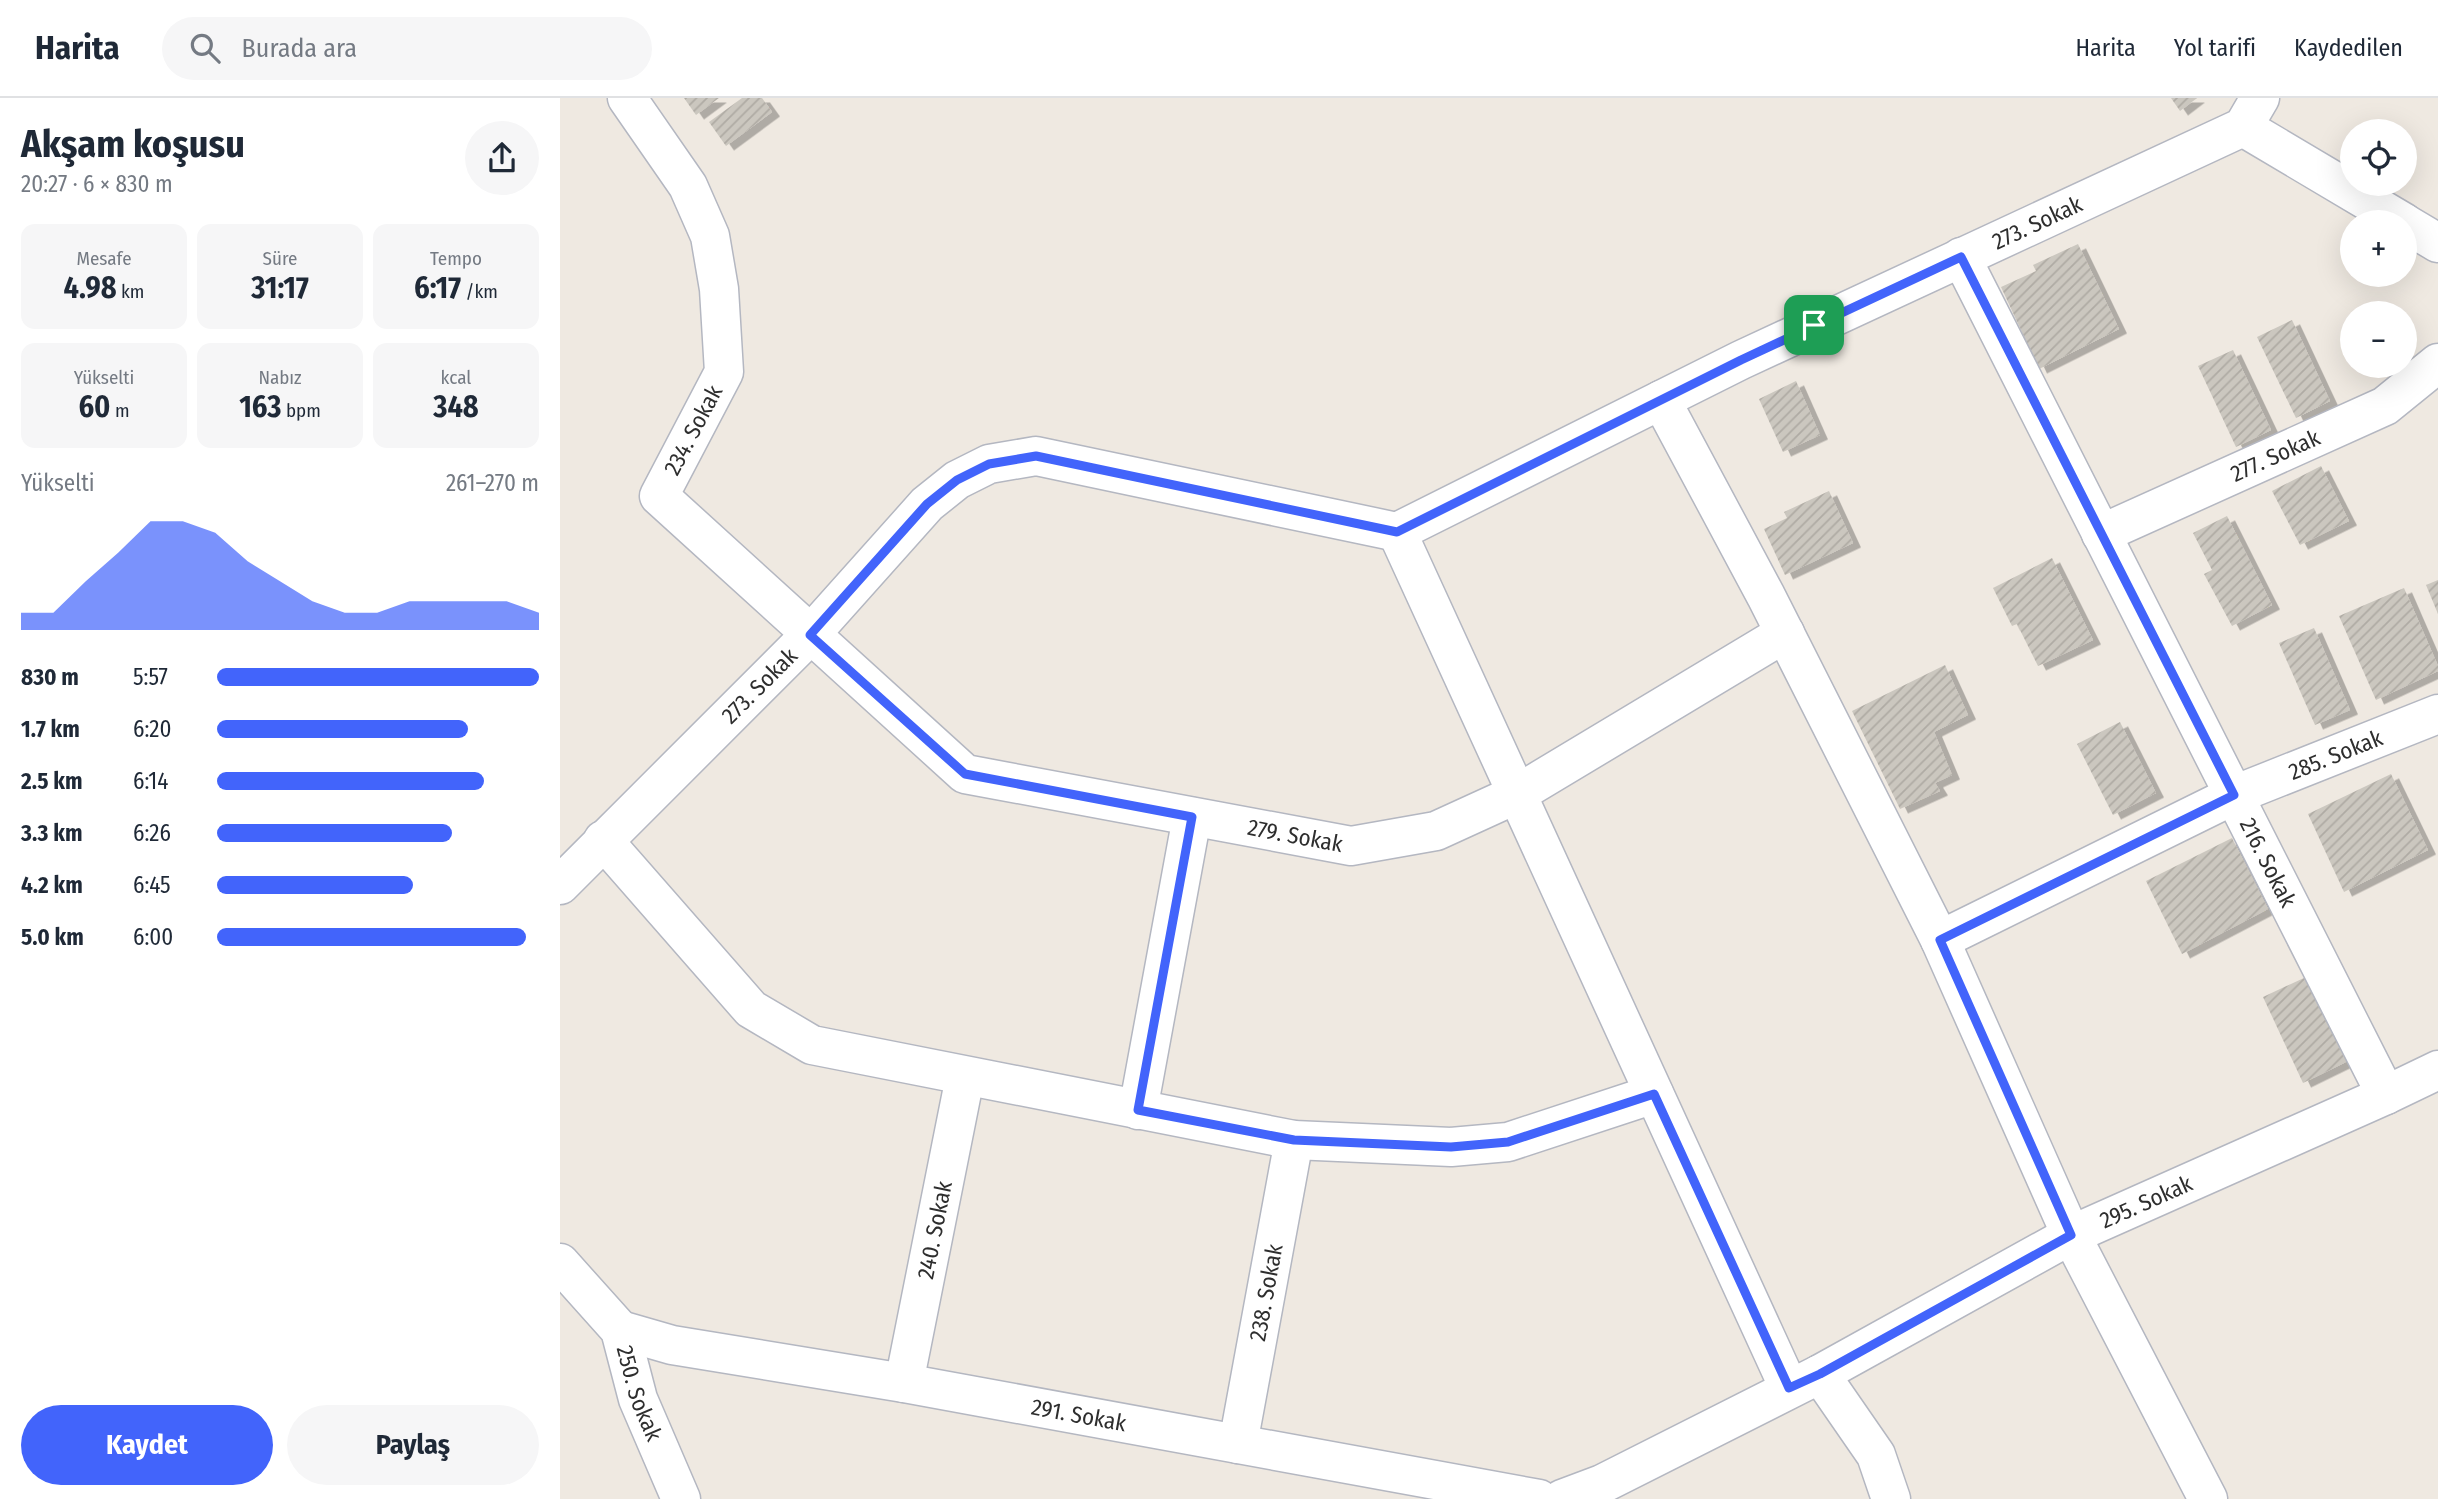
<!DOCTYPE html>
<html lang="tr">
<meta charset="utf-8">
<style>
:root{--surface:#fff;--page:#f6f6f7;--text:#1f2937;--muted:#747a83;--line:#e0e1e3;--accent:#4264fb}
body{margin:0;font-family:"Fira Sans Condensed",sans-serif;background:var(--page);color:var(--text);height:100vh;display:flex;flex-direction:column;font-size:26px;white-space:nowrap}
*{box-sizing:border-box;margin:0}
p{font-size:23px;color:var(--muted)}
.icon{flex:none;width:38px;height:38px;fill:none;stroke:currentColor;stroke-width:2;stroke-linecap:round;stroke-linejoin:round}
.map{position:relative;flex:1;overflow:hidden}
.side{display:flex;flex-direction:column;background:var(--surface);width:560px}
.side>*{flex:none}
.controls{position:absolute;left:1780px;top:21px;display:grid;gap:14px}
.controls a{display:grid;place-items:center;width:77px;height:77px;border-radius:50%;background:var(--surface);box-shadow:0 7px 28px #0002;font-size:35px}
.pin{position:absolute;display:grid;place-items:center;width:60px;height:60px;color:#fff;margin:-30px;border-radius:14px;box-shadow:0 4px 10px #0006}
.round{display:grid;place-items:center;flex:none;width:74px;height:74px;border-radius:37px;background:var(--page)}
.head{display:flex;align-items:center;justify-content:space-between;height:119px;padding:0 21px}
h1{font-size:38px;font-weight:700;line-height:52px}
.stats{display:grid;grid-template-columns:repeat(3,1fr);gap:10px;height:119px;padding:7px 21px}
.stats div{display:grid;align-content:center;border-radius:14px;background:var(--page);text-align:center}
.stats b{font-size:30px;font-weight:700}
.stats small{font-size:19px;font-weight:400}
.stats p{font-size:19px}
.chart{height:196px;padding:14px 21px}
.chart p{display:flex;justify-content:space-between}
.chart svg{width:100%;height:126px;margin-top:7px;fill:var(--accent);opacity:.7}
.button{display:flex;gap:14px;margin-top:auto;padding:14px 21px}
.button a{flex:1;height:80px;border-radius:42px;background:var(--accent);color:#fff;font-size:28px;font-weight:700;line-height:80px;text-align:center}
.button a+a{background:var(--page);color:var(--text)}
ul{padding:0 21px;list-style:none;font-size:23px}
li{display:grid;grid-template-columns:112px 84px 1fr;align-items:center;height:52px}
li i{height:18px;border-radius:9px;background:var(--accent)}
header{display:flex;align-items:center;gap:42px;box-sizing:border-box;height:98px;padding:0 35px;background:var(--surface);border-bottom:2px solid var(--line)}
header strong{font-size:33px}
nav{display:flex;gap:38px;margin-inline-start:auto;font-size:24px}
.search{width:490px;height:63px;background:var(--page);display:flex;align-items:center;gap:18px;box-sizing:border-box;padding:0 24px;border-radius:38px;color:var(--muted);font-size:26px}
main{display:flex;flex:1;min-height:0}
.map>svg:first-child{display:block}
</style>
<header>
<strong>Harita</strong>
<div class="search"><svg class="icon" aria-label="search" viewBox="0 0 24 24"><circle cx="10" cy="10" r="6"/><path d="M15 15l6 6"/></svg>Burada ara</div>
<nav><a>Harita</a><a>Yol tarifi</a><a>Kaydedilen</a></nav>
</header>
<main>
<section class="side">
<div class="head"><div><h1>Akşam koşusu</h1><p>20:27 · 6 × 830 m</p></div><a class="round"><svg class="icon" aria-label="share" viewBox="0 0 24 24"><path d="M12 15V3M7 8l5-5 5 5M5 13v7h14v-7"/></svg></a></div>
<div class="stats">
<div><p>Mesafe</p><b>4.98<small> km</small></b></div>
<div><p>Süre</p><b>31:17</b></div>
<div><p>Tempo</p><b>6:17<small> /km</small></b></div>
</div>
<div class="stats">
<div><p>Yükselti</p><b>60<small> m</small></b></div>
<div><p>Nabız</p><b>163<small> bpm</small></b></div>
<div><p>kcal</p><b>348</b></div>
</div>
<div class="chart"><p><span>Yükselti</span>261–270 m</p>
<svg viewBox="0 0 160 44" preserveAspectRatio="none"><path d="M0 44V38L10 38L20 27L30 17L40 6L50 6L60 10L70 20L80 27L90 34L100 38L110 38L120 34L130 34L140 34L150 34L160 38V44z"/></svg>
</div>
<ul>
<li><b>830 m</b>5:57<i style="width:100%"></i></li>
<li><b>1.7 km</b>6:20<i style="width:78%"></i></li>
<li><b>2.5 km</b>6:14<i style="width:83%"></i></li>
<li><b>3.3 km</b>6:26<i style="width:73%"></i></li>
<li><b>4.2 km</b>6:45<i style="width:61%"></i></li>
<li><b>5.0 km</b>6:00<i style="width:96%"></i></li>
</ul>
<div class="button"><a>Kaydet</a><a>Paylaş</a></div>
</section>
<div class="map">
<svg width="1878" height="1401" viewBox="0 0 1878 1401">
<defs>
<pattern id="building-hatch" width="6" height="6" patternUnits="userSpaceOnUse" patternTransform="scale(1.75)"><rect width="6" height="6" fill="#cbc7bf"/><path d="M-1 1l2-2M0 6l6-6M5 7l2-2" fill="none" stroke="#afaba4"/></pattern>
<filter id="shadow"><feDropShadow dx="8" dy="4.5" stdDeviation="0" flood-color="#0004"/></filter>
</defs>
<rect width="100%" height="100%" fill="#efe9e1"/>
<g fill="url(#building-hatch)" filter="url(#shadow)">
<path d="M124,0H159L136,17Z"/>
<path d="M182,0H202L212,14L166,48L149,24Z"/>
<path d="M1611,0H1637L1620,13Z"/>
<path d="M1518,146L1559,231L1479,271L1441,189L1476,173L1473,167Z"/>
<path d="M1732,222L1770,303L1736,320L1697,239Z"/>
<path d="M1673,252L1711,332L1676,349L1638,268Z"/>
<path d="M1236,283L1260,337L1223,354L1199,301Z"/>
<path d="M1761,368L1789,423L1740,447L1712,393Z"/>
<path d="M1269,393L1293,445L1225,477L1204,431L1227,420L1224,414Z"/>
<path d="M1667,418L1712,507L1672,528L1644,476L1652,472L1633,435Z"/>
<path d="M1492,460L1533,542L1478,568L1457,526L1452,528L1433,490Z"/>
<path d="M1878,482V516L1866,487Z"/>
<path d="M1844,490L1878,568V573L1816,602L1779,518Z"/>
<path d="M1754,530L1790,612L1755,627L1719,545Z"/>
<path d="M1385,567L1408,617L1374,634L1392,677L1375,685L1380,693L1340,711L1292,613Z"/>
<path d="M1560,624L1596,695L1553,717L1517,646Z"/>
<path d="M1831,676L1868,752L1784,794L1748,716Z"/>
<path d="M1672,740L1708,811L1622,856L1586,783Z"/>
<path d="M1746,879L1786,964L1743,985L1703,899Z"/>
</g>
<g fill="none" stroke-linecap="round" stroke-linejoin="round">
<defs>
<g id="minor">
<path id="s1" d="M67,0L128,88L150,138L159,191L164,274L99,398L405,676L791,748L876,733L957,696L1225,535"/>
<path d="M1683,29L1843,124"/>
<path d="M1844,125L1878,145"/>
<path id="s2" d="M1401,159L1826,997"/>
<path id="s3" d="M1101,302L1206,498L1380,842L1674,697L1878,616"/>
<path d="M837,434L1229,1290"/>
<path id="s4" d="M1541,436L1825,308L1878,265"/>
<path d="M43,742L191,911L252,947L734,1042L891,1049L948,1044L1094,996"/>
<path id="s5" d="M0,787L250,537L367,406L397,382L429,366L476,358L837,434L1181,262L1683,29L1700,0"/>
<path d="M1380,842L1511,1137L1648,1401"/>
<path d="M578,1012L632,719"/>
<path id="s6" d="M0,1165L60,1232L78,1301L121,1401"/>
<path id="s7" d="M60,1232L112,1247L344,1285L979,1401"/>
<path d="M1260,1276L1316,1357L1331,1401"/>
<path id="s8" d="M344,1285L405,979"/>
<path id="s9" d="M678,1346L734,1042"/>
<path id="s10" d="M1002,1401L1042,1386L1260,1276L1511,1137L1826,997L1878,972"/>
</g>
</defs>
<use href="#minor" stroke="#b4b7c1" stroke-width="41"/>
<use href="#minor" stroke="#fff" stroke-width="38"/>
</g>
<g fill="none" stroke-linecap="round" stroke-linejoin="round">
<defs>
<path id="route" d="M1401,159L1674,697L1380,842L1511,1137L1260,1276L1229,1290L1094,996L948,1044L891,1049L734,1042L578,1012L632,719L405,676L250,537L367,406L397,382L429,366L476,358L837,434L1181,262Z"/>
</defs>
<use href="#route" stroke="#fff" stroke-width="14"/>
<use href="#route" stroke="#4264fb" stroke-width="9"/>
</g>
<g text-anchor="middle" stroke-width="5" stroke-linejoin="round" paint-order="stroke">
<g font-size="23" fill="#2e2e2e" stroke="#fff">
<text dy="8" stroke="none"><textPath href="#s5" startOffset="1731">273. Sokak</textPath></text>
<text transform="translate(133 332) rotate(-62)" y="8">234. Sokak</text>
<text dy="8" stroke="none"><textPath href="#s4" startOffset="191">277. Sokak</textPath></text>
<text dy="8" stroke="none"><textPath href="#s5" startOffset="282">273. Sokak</textPath></text>
<text dy="8" stroke="none"><textPath href="#s3" startOffset="1045">285. Sokak</textPath></text>
<text dy="8" stroke="none"><textPath href="#s1" startOffset="1188">279. Sokak</textPath></text>
<text dy="8" stroke="none"><textPath href="#s2" startOffset="679">216. Sokak</textPath></text>
<text dy="8" stroke="none"><textPath href="#s10" startOffset="656">295. Sokak</textPath></text>
<text dy="8" stroke="none"><textPath href="#s8" startOffset="156">240. Sokak</textPath></text>
<text dy="8" stroke="none"><textPath href="#s9" startOffset="154">238. Sokak</textPath></text>
<text dy="8" stroke="none"><textPath href="#s6" startOffset="156">250. Sokak</textPath></text>
<text dy="8" stroke="none"><textPath href="#s7" startOffset="467">291. Sokak</textPath></text>
</g>
</g>
</svg>
<div class="controls">
<a><svg class="icon" aria-label="locate" viewBox="0 0 24 24"><circle cx="12" cy="12" r="6"/><path d="M12 2v4M12 18v4M2 12h4M18 12h4"/></svg></a>
<a>+</a>
<a>−</a>
</div>
<div class="pin" style="left:1254px;top:227px;background:#1e9e55"><svg class="icon" aria-label="arrive" viewBox="0 0 24 24"><path d="M6 21V4h12l-3 4 3 4H6"/></svg></div>
</div>
</main>
